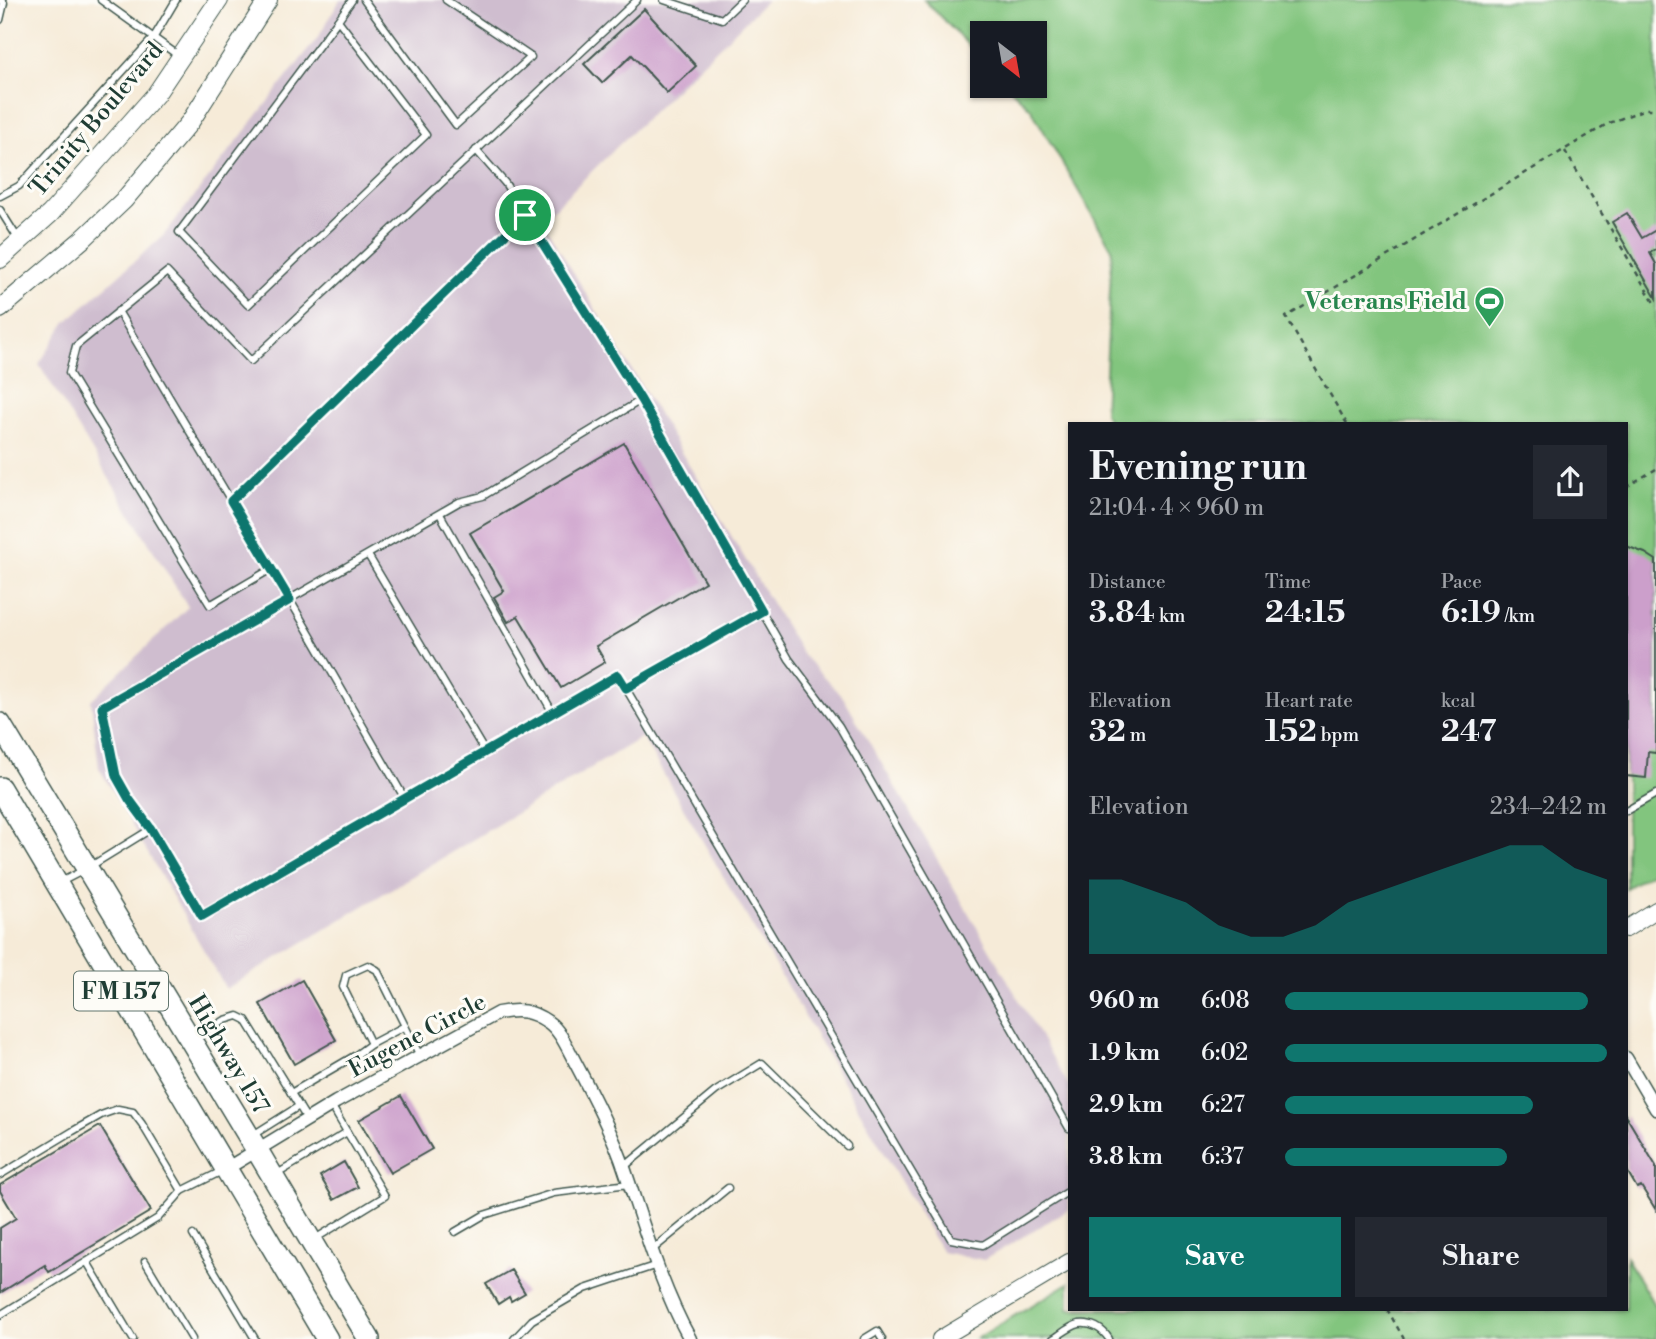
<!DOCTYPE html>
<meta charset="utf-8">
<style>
:root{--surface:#171b24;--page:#242831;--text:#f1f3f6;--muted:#9ea1a6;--accent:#0f766e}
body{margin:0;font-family:"Libre Bodoni",serif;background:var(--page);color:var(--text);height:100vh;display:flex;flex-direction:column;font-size:26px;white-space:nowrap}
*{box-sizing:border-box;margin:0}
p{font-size:23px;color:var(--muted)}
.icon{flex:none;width:38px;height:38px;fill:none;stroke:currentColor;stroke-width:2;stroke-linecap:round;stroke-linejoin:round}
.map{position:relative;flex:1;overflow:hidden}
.side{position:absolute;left:1068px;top:422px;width:560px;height:889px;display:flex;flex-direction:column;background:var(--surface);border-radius:0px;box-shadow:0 2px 5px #0004}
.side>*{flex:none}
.needle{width:46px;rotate:149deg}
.tools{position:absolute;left:970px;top:21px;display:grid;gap:14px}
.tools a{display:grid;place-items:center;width:77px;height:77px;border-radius:0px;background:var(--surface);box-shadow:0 2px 5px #0004;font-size:35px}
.pin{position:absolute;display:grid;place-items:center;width:60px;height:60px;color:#fff;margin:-30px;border:4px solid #fff;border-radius:50%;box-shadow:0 2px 7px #0007}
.round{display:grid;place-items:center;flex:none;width:74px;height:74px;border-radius:0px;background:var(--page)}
.summary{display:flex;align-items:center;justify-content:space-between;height:119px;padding:0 21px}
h1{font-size:38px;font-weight:800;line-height:52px}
.stats{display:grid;grid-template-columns:repeat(3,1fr);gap:10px;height:119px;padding:7px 21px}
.stats div{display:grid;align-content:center}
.stats b{font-size:30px;font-weight:800}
.stats small{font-size:19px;font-weight:400}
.stats p{font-size:19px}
.chart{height:196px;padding:14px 21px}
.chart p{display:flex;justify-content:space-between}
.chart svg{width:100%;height:126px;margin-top:7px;fill:var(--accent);opacity:.7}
.primary-button{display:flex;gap:14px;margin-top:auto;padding:14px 21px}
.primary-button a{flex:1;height:80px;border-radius:0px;background:var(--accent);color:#fff;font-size:28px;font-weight:800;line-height:80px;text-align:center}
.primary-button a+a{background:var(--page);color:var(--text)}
ul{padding:0 21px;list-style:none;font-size:23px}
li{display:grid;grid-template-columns:112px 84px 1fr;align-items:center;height:52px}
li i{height:18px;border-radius:9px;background:var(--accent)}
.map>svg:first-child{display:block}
</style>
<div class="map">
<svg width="1656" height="1339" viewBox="0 0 1656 1339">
<rect width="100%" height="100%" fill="#fdfcf7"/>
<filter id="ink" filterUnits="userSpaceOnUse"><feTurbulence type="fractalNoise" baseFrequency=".0143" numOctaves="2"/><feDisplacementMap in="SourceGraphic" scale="14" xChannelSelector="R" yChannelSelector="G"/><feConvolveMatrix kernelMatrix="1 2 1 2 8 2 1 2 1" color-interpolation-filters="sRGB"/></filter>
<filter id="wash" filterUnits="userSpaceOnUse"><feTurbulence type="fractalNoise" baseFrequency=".00686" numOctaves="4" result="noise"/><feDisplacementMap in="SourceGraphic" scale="28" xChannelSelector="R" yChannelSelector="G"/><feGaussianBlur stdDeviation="1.57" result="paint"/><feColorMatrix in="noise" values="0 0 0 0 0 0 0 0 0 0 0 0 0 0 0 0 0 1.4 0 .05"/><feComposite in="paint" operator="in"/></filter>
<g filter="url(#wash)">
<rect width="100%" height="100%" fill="#f6ebd8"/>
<path fill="#cfbdcf" d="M340,0H767L542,220L802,654L843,697L1069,1086V1209L984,1260L942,1252L642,737L226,989L99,768L91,700L188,607L39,364L65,323L164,235L319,36Z"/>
<g fill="#82c57e" stroke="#508159" stroke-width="2">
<path d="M924,0H1656V870L1626,888V424L1110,423L1104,413L1112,249L1031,109L1008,86H1034V33H982V59Z"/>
<path d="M1626,1257L1656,1308V1339H976L1069,1283V1309H1626Z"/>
</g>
<g id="blocks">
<g fill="#cc9fcb">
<path d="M644,9L696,66L667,93L632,55L602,83L584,64Z"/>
<path d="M1627,213L1642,238L1656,230V249L1650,253L1656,264V298L1612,222Z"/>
<path d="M624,443L705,582L596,646L605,662L561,688L518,616L508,622L494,597L504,591L470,533Z"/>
<path d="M1626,546L1645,553L1656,560V753L1648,752L1646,778L1626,776Z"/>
<path d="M302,980L336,1040L294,1064L260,1004Z"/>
<path d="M401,1096L432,1149L390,1173L359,1120Z"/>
<path d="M1626,1116L1656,1166V1210L1641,1186L1637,1188L1626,1169Z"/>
<path d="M100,1126L151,1211L49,1272L45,1265L0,1293V1228L16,1218L0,1191V1185Z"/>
<path d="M344,1162L358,1187L334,1200L320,1176Z"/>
<path d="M511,1270L525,1293L511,1301L509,1297L498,1304L486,1284Z"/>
</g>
</g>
</g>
<g filter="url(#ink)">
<use href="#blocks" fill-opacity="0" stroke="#3f574d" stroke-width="2"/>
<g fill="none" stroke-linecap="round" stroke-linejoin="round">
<defs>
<g id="service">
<path d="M101,0L179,56"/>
<path d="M364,0L456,125L531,57L446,0"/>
<path d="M664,0L722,19L742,0"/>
<path d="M0,20L4,3L1,0"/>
<path d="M338,20L426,135L248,305L179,232L338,20L352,0"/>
<path d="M476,150L505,183L641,400"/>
<path d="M0,196L19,186L154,37L176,0"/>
<path d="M0,210L19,240"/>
<path d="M118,311L290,600L405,799"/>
<path d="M231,501L525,215"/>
<path d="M440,514L553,713"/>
<path d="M368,555L485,752"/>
<path d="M271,569L210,605L69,373L76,346L167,272L251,361L637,0"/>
<path d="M626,688L762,611"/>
<path d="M1626,811L1656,794"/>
<path d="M151,829L129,799L115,776L102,707L459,502L483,496L641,400L789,659L839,726L1069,1128"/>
<path d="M59,883L86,869L151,829L202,916L618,675L951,1239L983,1245L1069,1191"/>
<path d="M193,1040L225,1020L238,1016L246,1020L307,1119"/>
<path d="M371,1044L405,1026"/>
<path d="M291,1093L356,1055L371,1044L343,987L346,975L368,965L377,970L420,1056"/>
<path d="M253,1135L299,1106"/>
<path d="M624,1167L716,1091L762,1063L847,1146"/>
<path d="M277,1174L347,1132"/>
<path d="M0,1175L73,1131L101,1115L118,1109L133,1112L142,1124L182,1191L224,1170"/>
<path d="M455,1232L484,1215L554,1193L629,1184"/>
<path d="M193,1235L255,1339"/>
<path d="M313,1240L385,1196L331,1105"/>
<path d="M652,1250L728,1188"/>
<path d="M145,1261L192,1339"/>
<path d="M87,1262L133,1339"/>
<path d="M0,1315L158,1218L182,1191"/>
<path d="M514,1339L532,1320L585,1289L657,1265"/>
<path d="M864,1339L877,1331L882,1339"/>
<path d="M1053,1339C1060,1335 1070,1326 1079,1324C1091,1322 1103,1329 1109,1339"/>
</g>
<g id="minor">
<path d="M1626,1058L1656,1109"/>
<path d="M226,1169L336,1102L498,1013C518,1009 531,1010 548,1022C560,1030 568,1049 575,1062C591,1092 609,1127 621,1159C642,1219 659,1283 690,1339"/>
</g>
<g id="tertiary">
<path d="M1626,929L1656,910"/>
<path d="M940,1339L1069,1262"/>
</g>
<g id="secondary">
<path d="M0,259L50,214L156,94L219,0"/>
<path d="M0,309L84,238L124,200L190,122L268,0"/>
</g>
<g id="primary">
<path d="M0,724L257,1150L369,1339"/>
<path d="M0,788L327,1339"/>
</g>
</defs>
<use href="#service" stroke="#3f574d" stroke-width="9"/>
<use href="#minor" stroke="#3f574d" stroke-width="15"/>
<use href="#tertiary" stroke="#3f574d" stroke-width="18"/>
<use href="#secondary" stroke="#3f574d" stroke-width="20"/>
<use href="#primary" stroke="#3f574d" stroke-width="24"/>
<g stroke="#3f574d" stroke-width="2.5" stroke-dasharray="5 5" stroke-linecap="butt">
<path d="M1565,151L1656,306"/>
<path d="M1347,424L1286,317L1607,124L1645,109H1656"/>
<path d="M1626,487L1656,469"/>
<path d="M1387,1309L1404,1339"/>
</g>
<use href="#service" stroke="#fff" stroke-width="6"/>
<use href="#minor" stroke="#fff" stroke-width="12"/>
<use href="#tertiary" stroke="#fff" stroke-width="16"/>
<use href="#secondary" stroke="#fff" stroke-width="18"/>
<use href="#primary" stroke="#fff" stroke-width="21"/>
</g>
</g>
<g fill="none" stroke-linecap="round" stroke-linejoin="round" filter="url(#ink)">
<defs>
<path id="route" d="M525,215L641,400L762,611L626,688L618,675L202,916L151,829L129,799L116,776L102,707L290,600L231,501Z"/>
</defs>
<use href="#route" stroke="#fff" stroke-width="14"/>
<use href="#route" stroke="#0f766e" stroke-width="9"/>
</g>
<defs>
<symbol id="stadium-pin" viewBox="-11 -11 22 30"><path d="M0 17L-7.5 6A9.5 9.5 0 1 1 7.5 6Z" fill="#2e9e5b" stroke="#fdfcf7"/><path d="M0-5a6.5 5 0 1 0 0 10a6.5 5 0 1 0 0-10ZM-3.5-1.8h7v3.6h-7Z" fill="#fff"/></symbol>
</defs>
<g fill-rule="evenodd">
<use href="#stadium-pin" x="1472" y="284" width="35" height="47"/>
</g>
<g text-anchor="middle" stroke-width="6" stroke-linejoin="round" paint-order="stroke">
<rect fill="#fdfcf7" stroke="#62766e" stroke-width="2" x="74" y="971.5" width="94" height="39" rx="5"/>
<g font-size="23" font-weight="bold" fill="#1f3d34">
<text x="121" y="999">FM 157</text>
</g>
<g font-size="24" fill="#1f3d34" stroke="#fdfcf7">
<text transform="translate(96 119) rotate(-50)" y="8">Trinity Boulevard</text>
<text transform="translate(417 1035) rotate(-28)" y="8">Eugene Circle</text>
<text transform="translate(229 1054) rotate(59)" y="8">Highway 157</text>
</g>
<g font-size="24" font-weight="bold" fill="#27864d" stroke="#fdfcf7" text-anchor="end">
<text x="1467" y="309">Veterans Field</text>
</g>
</g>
</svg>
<div class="tools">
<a><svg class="needle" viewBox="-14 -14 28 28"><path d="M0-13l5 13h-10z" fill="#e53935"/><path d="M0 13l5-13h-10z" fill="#9ea1a6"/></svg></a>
</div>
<div class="pin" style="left:525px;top:215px;background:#1e9e55"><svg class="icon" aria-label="arrive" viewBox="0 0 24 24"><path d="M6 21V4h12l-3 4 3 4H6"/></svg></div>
<section class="side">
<div class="summary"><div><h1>Evening run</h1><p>21:04 · 4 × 960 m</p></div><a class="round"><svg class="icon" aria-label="share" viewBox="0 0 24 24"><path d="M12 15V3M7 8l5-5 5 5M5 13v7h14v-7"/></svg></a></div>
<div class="stats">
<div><p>Distance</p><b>3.84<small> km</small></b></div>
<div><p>Time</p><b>24:15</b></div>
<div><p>Pace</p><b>6:19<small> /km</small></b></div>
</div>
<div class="stats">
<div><p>Elevation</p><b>32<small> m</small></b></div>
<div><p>Heart rate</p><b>152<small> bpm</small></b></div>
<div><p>kcal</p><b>247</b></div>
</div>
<div class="chart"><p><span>Elevation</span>234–242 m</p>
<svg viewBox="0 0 160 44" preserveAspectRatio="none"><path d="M0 44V18L10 18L20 22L30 26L40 34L50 38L60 38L70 34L80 26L90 22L100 18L110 14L120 10L130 6L140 6L150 14L160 18V44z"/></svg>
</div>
<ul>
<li><b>960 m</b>6:08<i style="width:94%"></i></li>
<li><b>1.9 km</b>6:02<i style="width:100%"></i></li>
<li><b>2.9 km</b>6:27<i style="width:77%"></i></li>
<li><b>3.8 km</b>6:37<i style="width:69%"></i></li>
</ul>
<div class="primary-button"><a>Save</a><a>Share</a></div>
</section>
</div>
